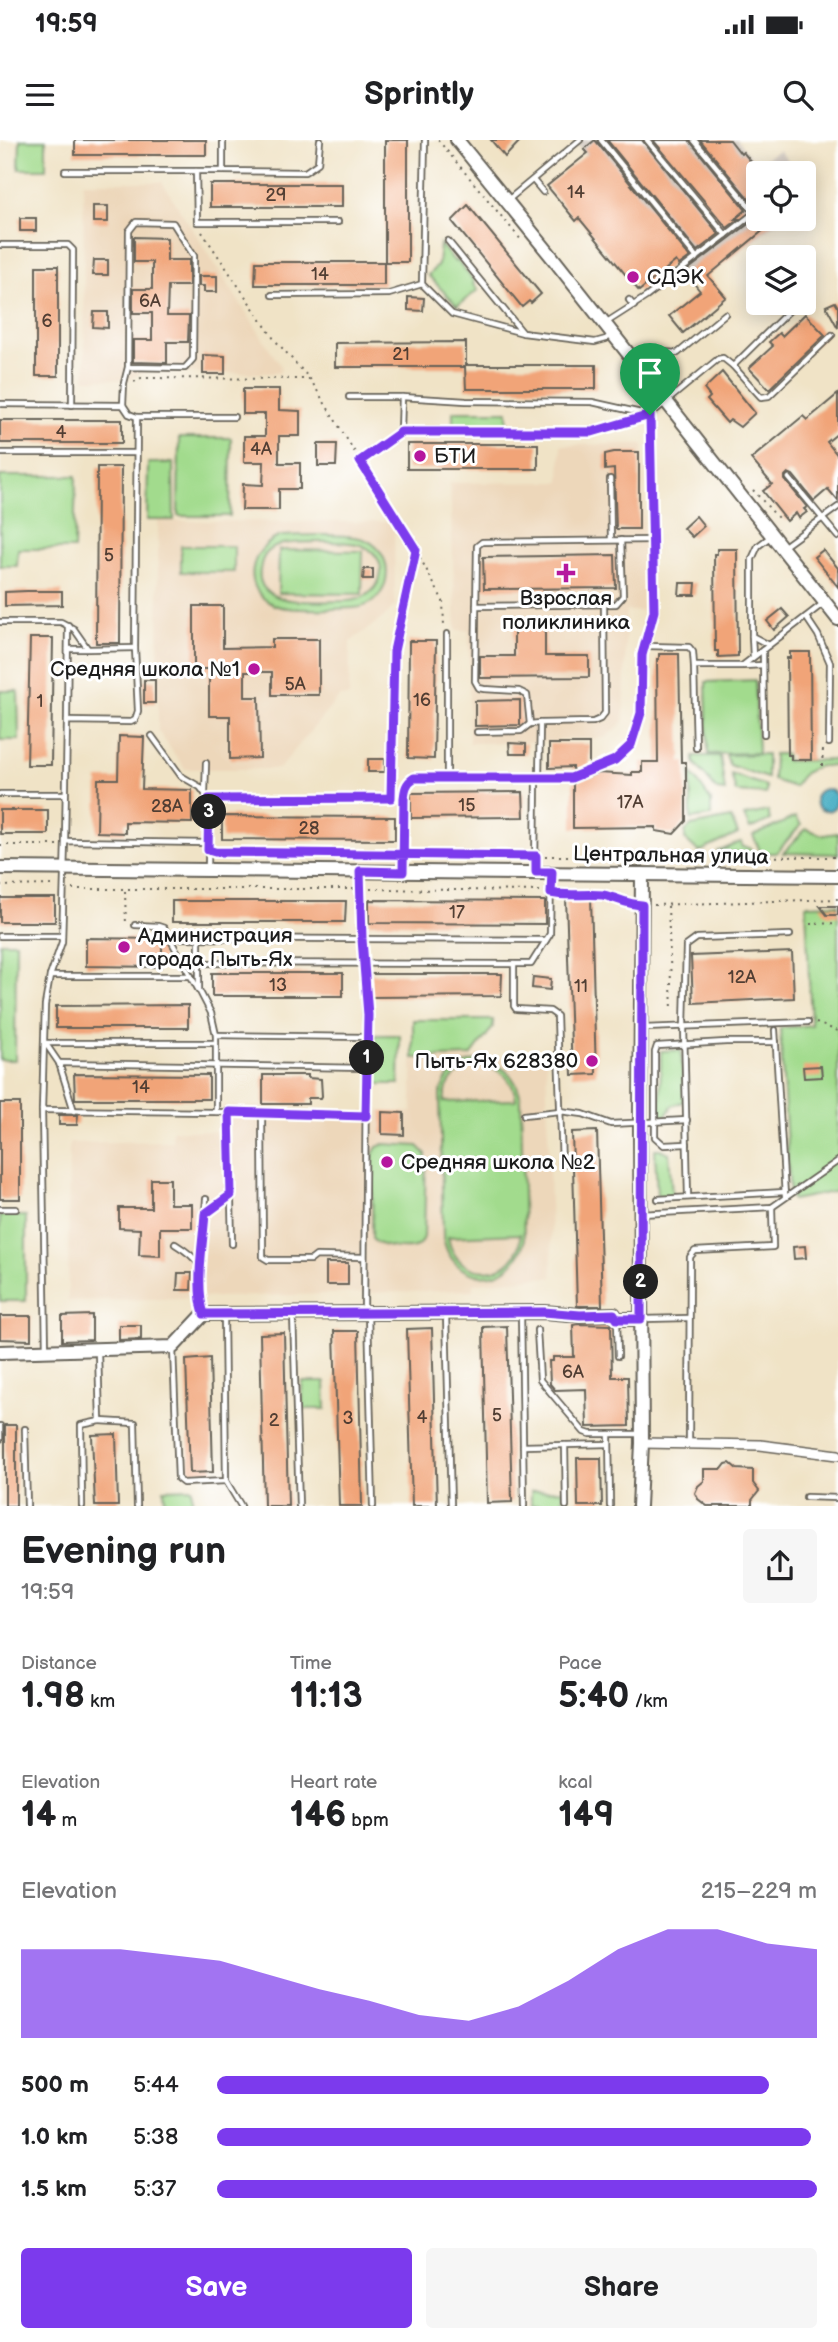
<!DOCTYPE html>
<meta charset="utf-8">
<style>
:root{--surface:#fff;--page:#f6f6f6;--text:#202124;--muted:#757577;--accent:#7c3aed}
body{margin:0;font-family:"Balsamiq Sans",sans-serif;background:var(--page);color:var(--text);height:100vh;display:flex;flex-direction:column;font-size:26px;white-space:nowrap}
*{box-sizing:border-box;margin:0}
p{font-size:23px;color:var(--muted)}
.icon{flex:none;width:38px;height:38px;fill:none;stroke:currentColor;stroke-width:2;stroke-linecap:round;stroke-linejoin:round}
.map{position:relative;height:1366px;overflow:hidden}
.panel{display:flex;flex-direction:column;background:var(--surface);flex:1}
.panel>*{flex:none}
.fabs{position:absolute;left:746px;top:21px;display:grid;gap:14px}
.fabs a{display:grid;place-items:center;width:70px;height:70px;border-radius:7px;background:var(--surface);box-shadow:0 4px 18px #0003;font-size:35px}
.pin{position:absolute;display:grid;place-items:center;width:60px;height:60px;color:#fff;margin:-72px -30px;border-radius:50% 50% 50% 0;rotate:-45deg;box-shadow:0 0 7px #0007}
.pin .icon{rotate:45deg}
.km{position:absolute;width:35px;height:35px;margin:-18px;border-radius:50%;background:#222;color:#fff;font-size:19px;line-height:35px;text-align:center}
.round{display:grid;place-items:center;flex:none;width:74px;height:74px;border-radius:7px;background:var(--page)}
.headline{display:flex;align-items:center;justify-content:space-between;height:119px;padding:0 21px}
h1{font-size:38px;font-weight:800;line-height:52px}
.stats{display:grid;grid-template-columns:repeat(3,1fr);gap:10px;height:119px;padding:7px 21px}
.stats div{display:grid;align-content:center}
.stats b{font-size:35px;font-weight:800}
.stats small{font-size:19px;font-weight:400}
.stats p{font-size:19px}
.chart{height:196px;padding:14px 21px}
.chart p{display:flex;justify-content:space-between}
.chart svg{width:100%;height:126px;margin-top:7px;fill:var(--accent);opacity:.7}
.action{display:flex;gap:14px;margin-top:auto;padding:14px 21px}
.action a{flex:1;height:80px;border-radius:7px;background:var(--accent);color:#fff;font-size:28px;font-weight:800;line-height:80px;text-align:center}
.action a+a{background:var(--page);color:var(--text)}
ul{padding:0 21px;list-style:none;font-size:23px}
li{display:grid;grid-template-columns:112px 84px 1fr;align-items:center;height:52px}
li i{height:18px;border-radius:9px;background:var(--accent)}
.status{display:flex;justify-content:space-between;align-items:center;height:49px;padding:0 35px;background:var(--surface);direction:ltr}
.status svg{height:19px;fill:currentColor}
header{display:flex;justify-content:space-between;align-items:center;height:91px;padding:0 21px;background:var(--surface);font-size:32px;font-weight:800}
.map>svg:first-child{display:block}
</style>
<div class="status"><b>19:59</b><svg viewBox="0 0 49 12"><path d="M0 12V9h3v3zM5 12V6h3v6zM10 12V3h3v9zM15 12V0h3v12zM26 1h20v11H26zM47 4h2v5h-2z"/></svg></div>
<header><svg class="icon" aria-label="menu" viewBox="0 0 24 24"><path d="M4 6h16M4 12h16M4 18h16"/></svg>Sprintly<svg class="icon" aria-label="search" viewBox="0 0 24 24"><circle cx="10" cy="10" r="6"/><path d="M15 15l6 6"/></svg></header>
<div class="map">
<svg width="838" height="1366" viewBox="0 0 838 1366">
<rect width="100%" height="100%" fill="#fff"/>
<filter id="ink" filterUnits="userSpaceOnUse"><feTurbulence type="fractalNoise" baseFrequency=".0143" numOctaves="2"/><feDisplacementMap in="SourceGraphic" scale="14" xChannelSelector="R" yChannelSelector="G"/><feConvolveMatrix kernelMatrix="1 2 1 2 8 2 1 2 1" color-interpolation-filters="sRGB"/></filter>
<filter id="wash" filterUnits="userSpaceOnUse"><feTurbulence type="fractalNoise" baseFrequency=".00686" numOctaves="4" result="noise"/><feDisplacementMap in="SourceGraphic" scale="28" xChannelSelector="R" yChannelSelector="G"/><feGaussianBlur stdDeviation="1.57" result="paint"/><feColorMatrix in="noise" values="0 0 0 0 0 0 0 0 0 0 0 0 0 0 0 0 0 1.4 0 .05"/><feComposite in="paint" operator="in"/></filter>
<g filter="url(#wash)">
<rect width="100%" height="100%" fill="#f0e3c6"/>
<g fill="#edd7ba">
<path d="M83,42H162L282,228L279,233H141L128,240L85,239Z"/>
<path d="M643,304L645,471H626L624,582L605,598L558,599L557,602L469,603V490H456L450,343L560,342L561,305Z"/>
<path d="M158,381L394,382L395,465L384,477L350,502L349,556L339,557L279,629H185L158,591Z"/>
<path d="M546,916L552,1137L473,1143V1150L68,1161L69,1003L172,1001V990L223,992V966L275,967L276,970L412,972V919Z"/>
</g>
<path fill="#ccc2b8" d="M573,0H737L756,24L779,10L798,33H758V79H780L695,146L666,115Z"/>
<g fill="#a2db8d" stroke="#5f7c54" stroke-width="2" fill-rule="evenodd">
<path d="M20,0H46V29H19Z"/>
<path d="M440,104L455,122L457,120L474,141L473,144L478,150L457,166L428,135L438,125Z"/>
<rect x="453" y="271" width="55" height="18"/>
<path d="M179,298H231L230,376H178Z"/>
<path d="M148,323H173L174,380H147Z"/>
<path d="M0,336H76L74,409H18L17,426H0Z"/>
<path d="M281,396C299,395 351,393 366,400C399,415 391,466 354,468C336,469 289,471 274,465C240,449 249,408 281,396ZM283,404C298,402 350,400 363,406C396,421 380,462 344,461C319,461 249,470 261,425C263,413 272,407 283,404Z"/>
<rect x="181" y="406" width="53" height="26"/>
<path d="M279,410L363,411L362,454L278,453Z"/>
<path d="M755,540L758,613L708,614L706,542Z"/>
<path d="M18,551L19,600H0V551Z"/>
<path d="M767,614V638L729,625L726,615Z"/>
<path d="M774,614H786V621L838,620V627C819,623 803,629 794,647L773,640Z"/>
<path d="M694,616H720L725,651L717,650L694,622Z"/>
<path d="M691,632L711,661V676L691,679Z"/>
<path d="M731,634L766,646V654L736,652Z"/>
<path d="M768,671L770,680L750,689L744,676Z"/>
<path d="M795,677L801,685L776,713H761L753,696Z"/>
<path d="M731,678L738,694L699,712L685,699V692L691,686Z"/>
<path d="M806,689L823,695L838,693V714L783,713Z"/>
<path d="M741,702L743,707L750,708L752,713L717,712Z"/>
<path d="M838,764V1051L793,1060L790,1056L780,888L811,885L806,765Z"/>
<path d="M0,802H16L15,920H0Z"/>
<path d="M413,880H493V887L471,916L413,918Z"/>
<path d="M375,895H400L399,944H374Z"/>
<path d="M681,910L684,961L672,966L666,976H660L661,911Z"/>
<path d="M474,921C500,920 517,935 521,960L524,1102C511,1150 450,1145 443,1096L440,954C445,936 456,926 474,921ZM483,925C502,929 514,941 516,960L444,962C445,940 461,926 483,925ZM520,1094C522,1140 455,1145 448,1097Z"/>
<path d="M384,1004L418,1006L426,1014L424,1097C422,1101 422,1104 417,1106C407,1111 378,1107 372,1099L373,1014L377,1007Z"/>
<path d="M655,1009H660L669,1013L672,1055L657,1056Z"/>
<rect x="0" y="1076" width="26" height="85"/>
<path d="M302,1242H325L326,1269H303Z"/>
<path d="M192,1348V1365H165L164,1349Z"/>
<path d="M563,1350V1365H531V1351Z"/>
</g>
<circle fill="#41aac1" stroke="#2e636e" stroke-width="2" cx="826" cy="660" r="11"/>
<g id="blocks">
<g fill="#f1a478">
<rect x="75" y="0" width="131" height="15"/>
<rect x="385" y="0" width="23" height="122"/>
<path d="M491,0H521L505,17Z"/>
<path d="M595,0L690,117L679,125L676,121L639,151L579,78L576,81L547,46L588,13L584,9Z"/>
<path d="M607,0H642L719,94L697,111Z"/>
<path d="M653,0H689L746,70L735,79H739L727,88Z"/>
<path d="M700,0H730L741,14L743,12L758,30V60L753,64Z"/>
<rect x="210" y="44" width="132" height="23"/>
<path d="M468,65L541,154L531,163L529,161L522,167L452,81Z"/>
<rect x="93" y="66" width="15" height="16"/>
<rect x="20" y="78" width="16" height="13"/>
<path d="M755,79H777L708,136L726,157L683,193L669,176L700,151L685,132Z"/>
<path d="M134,97L167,98V120H189V146H168L167,176H189L188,202H167V223L133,222V200H152V173H133V149H152V122H134Z"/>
<path d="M94,120H108V135H93Z"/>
<path d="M256,122H384V145H255Z"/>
<rect x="36" y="126" width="22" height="110"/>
<path d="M199,136H217V152H204V146H199Z"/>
<path d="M408,157L424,158L423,171L408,170Z"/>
<path d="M835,162L838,167V188L826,166Z"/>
<path d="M94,172H108V188L93,187Z"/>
<path d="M805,174L825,195L769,249L749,228L773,206L769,202L779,193L782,196Z"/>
<path d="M466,202V225H596V249H466L465,227H335V203Z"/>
<path d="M203,215L225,216V234H203Z"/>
<path d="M722,232L755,273L740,287L730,280L727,283L707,260L710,257L704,249Z"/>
<path d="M243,249H279V270L300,271V296H279V323H300V349H279V370H242L243,344L263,345L264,322H244V296H265V274H243Z"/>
<path d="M838,254V293L827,302L838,316V361L828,349L814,361L793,335L788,333L785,336V340L807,367L804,369L807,372L799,378L796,373L787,381L763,351L772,344L751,319L803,276L807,280Z"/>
<rect x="0" y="280" width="122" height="23"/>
<path d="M318,304H337L336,326H318Z"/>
<rect x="407" y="304" width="131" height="25"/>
<path d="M614,312H639V389H616L614,329L605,330V314Z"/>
<path d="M97,327H121L120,503H96Z"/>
<path d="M696,376L704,386L692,397L683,388Z"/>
<path d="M717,409H737L738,516L718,517V511H715L714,414H717Z"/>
<path d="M823,410L838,428V447L814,417Z"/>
<path d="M615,415L616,448L484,449L483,417Z"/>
<path d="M364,429H373V439H363Z"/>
<path d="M680,443H696L695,455H679Z"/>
<path d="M27,451H62V465L5,466V452Z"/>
<path d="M194,466H223V508L272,507V499H319V555H272V532H245V557H259L260,618L230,619V576H209V529H194Z"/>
<path d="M782,469L789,477L774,490L767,481Z"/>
<path d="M514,482H545V516H589V537L480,538V516H514Z"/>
<path d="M30,498H53L51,625H27Z"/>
<path d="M409,501H436L434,619L408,618Z"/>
<path d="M790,512H810L811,620H791V615H788L787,518H790Z"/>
<path d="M659,514H679L681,622H686V681L674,694L656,691V687L573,688V642L598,633L632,635V632H642V622H658L657,519H659Z"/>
<rect x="144" y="540" width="11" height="23"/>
<path d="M520,560V585L475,586V561Z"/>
<path d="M119,596L144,597L142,649L192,650V683L125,682V693L97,692L98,639H118Z"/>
<path d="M509,603L526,604V614H510Z"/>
<path d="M549,604H589V627L573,632V627L549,628Z"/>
<rect x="368" y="619" width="17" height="13"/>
<path d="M523,652L524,677L411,678V653Z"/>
<rect x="0" y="670" width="48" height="24"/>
<path d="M222,676L395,677V700L222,699Z"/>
<path d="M591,757L596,934L572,935L566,758Z"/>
<rect x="0" y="758" width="55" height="24"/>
<path d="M369,760L545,761V784L369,783Z"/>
<path d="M172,761H346L345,782H172Z"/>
<path d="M820,766H838V775H827Z"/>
<path d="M86,798L162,799V827L86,826Z"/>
<path d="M792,812L794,858L693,863L691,816Z"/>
<rect x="212" y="833" width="131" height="23"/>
<path d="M370,834H502L501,856L370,857Z"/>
<path d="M533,837L551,839L550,850L532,848Z"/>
<path d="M188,865V888H56V866Z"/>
<path d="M821,926L822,937L804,938L803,927Z"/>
<path d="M74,934L209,935V959H75Z"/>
<path d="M263,935H308V938L321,939L322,956L321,958H308V964H263Z"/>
<rect x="0" y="963" width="20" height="96"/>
<path d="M382,972L404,973V995L382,994Z"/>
<path d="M59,975H78L77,985H59Z"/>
<path d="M597,991L602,1166H577L572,992Z"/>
<path d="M151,1039H170V1064H192V1088H160V1116L139,1115L140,1089L119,1088V1068H151Z"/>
<path d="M805,1106L806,1118L794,1119L793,1107Z"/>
<rect x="326" y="1123" width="22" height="22"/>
<path d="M178,1133H192L191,1150H177Z"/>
<path d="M92,1175V1200L62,1201V1176Z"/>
<path d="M0,1176H31V1200L0,1199Z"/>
<path d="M578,1184L611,1185L612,1237H628L629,1286L587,1287L586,1249L555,1250L550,1244L549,1221H553V1217H574L573,1185Z"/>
<path d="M119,1185H141V1199L119,1200Z"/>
<path d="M507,1186L512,1362L487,1363L483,1187Z"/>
<path d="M432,1188L437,1366H412L407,1189Z"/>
<path d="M334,1191H358L362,1366H339Z"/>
<path d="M284,1193L288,1366H264L260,1194Z"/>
<path d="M210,1218L213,1332L190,1333L186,1220Z"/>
<rect x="5" y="1285" width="11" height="81"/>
<path d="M116,1294L118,1366H95L92,1295Z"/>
<path d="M577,1318H601L602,1366H578Z"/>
<path d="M730,1323L737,1329L753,1330V1343L759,1351L752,1360V1366H707L698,1359L695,1353L698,1346L704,1341V1329H722L726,1324Z"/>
</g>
</g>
</g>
<g filter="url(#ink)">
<use href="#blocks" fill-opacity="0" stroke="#666258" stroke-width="2"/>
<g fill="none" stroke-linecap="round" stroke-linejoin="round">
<defs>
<g id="service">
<path d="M223,0V31L305,32L318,23L320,0"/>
<path d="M425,0L422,144L452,174L523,193"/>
<path d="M601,0L697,118"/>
<path d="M647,0L726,95"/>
<path d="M694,0L754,72"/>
<path d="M65,31H223"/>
<path d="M196,31L197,82H338"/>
<path d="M533,40L543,52"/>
<path d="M508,60L580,0"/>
<path d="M448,101L523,193L595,202L606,199L612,194"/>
<path d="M0,105H68L73,110L72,265"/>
<path d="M272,155L389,154L422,144"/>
<path d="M629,160L634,166"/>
<path d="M607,182L646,157L758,70"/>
<path d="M733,226L761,257L769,256L832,195"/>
<path d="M641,229L662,212L678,213L725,174"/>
<path d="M349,257H402L466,261L592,262L650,275L718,219L723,218L733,226L797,163"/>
<path d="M402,257L401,292H592L650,275L654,471L642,515L640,582L631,605L615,620L602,627L571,638L414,637L405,649L403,730"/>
<path d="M0,264L123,265L129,274L137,277H234"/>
<path d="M123,265L124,243L128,227L129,91L136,82L173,83L194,116L193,219L185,228L128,227"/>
<path d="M0,313H136"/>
<path d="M361,321L401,292"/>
<path d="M789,338L838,397"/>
<path d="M610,339L611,400"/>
<path d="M783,407L838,367"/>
<path d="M476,466L616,464L623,456L621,400"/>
<path d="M806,477L818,495L830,523L829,603"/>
<path d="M0,482H61L74,489L88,509L135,508"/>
<path d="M447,494V638"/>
<path d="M752,496L753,517"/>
<path d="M769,505L752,496V419L758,406L770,397"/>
<path d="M646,506L689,507L693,512L694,526H742L825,462"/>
<path d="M68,509H87"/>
<path d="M763,510L764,594"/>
<path d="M694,526L696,608"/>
<path d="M743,526L763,525"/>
<path d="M67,581L68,485"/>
<path d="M530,584L527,555L519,551L484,549L479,548L475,541L477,406L482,402L654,400"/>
<path d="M477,592L521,591L530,584L540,583L593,582L600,579L605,573L604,464"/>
<path d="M152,596L181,636L200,647L209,659"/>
<path d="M539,638L540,583"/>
<path d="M205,653L206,623"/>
<path d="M0,654H65"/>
<path d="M65,701L67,581L131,582L135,580L138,571L135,508L137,277"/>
<path d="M208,729L209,659L404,658"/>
<path d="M535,732L536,638"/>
<path d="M360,733C361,798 368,863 366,928"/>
<path d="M135,785L158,786L164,788L198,849"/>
<path d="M0,796H62"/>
<path d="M171,798L546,800"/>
<path d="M199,823L531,824L550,794L551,735"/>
<path d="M514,824V866L516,869L550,871L557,876L562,1025"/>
<path d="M50,836H191"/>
<path d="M644,888L808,882"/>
<path d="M775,890L785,1056"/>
<path d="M216,895L367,897"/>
<path d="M45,903H216"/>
<path d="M46,904L59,923L74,971"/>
<path d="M59,923L366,928L364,1173"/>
<path d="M42,970L216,972V895L211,873L199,850V798"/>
<path d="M216,972L366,976"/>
<path d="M229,972L232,1104"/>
<path d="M262,973L263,1117L268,1120H311L316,1116L364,1117"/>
<path d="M524,975L560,971L583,974L611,984L687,980"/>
<path d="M687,1004L664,1005L655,997V912L657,906L726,902H776"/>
<path d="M688,1057L684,887L686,806L697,798L790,795"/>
<path d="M658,1059L785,1052"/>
<path d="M0,1069H16"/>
<path d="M205,1074L230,1056"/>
<path d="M641,1074L772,1067L838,1021"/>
<path d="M175,1104C219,1131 192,1136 204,1174"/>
<path d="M201,1126L206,1059"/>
<path d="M521,1173L524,1366"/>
<path d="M293,1174L299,1366"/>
<path d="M368,1174L373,1366"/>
<path d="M446,1174L451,1366"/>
<path d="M643,1179L688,1178"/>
<path d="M617,1180L618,1216"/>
<path d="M537,1190L540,1240L584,1292L590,1294H640"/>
<path d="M173,1208L178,1339L183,1343L226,1341L224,1175"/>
<path d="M46,1211L42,970L45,865L50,836L62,802L65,701L208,703"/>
<path d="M100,1281L135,1283L137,1366"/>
<path d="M25,1289L27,1366"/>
<path d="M609,1294L610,1366"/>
<path d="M0,1299V1286"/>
<path d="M689,1304L690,1117L695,1111L773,1107L772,1067"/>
<path d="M523,1306L565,1305"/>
<path d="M226,1341L241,1366"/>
<path d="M806,1357L838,1358"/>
<path d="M82,1366L81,1285L100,1281L98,1212"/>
<path d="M566,1366L565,1305L609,1304"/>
</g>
<path id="minor" d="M642,1303L760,1305L838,1315"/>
<g id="tertiary">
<path d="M457,0L552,117L838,479"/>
<path d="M0,1212L173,1207L204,1174L544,1172L580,1175L614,1174L617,1179H641"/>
<path d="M639,1366L642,1303L640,983L642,734"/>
</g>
<path id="secondary" d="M0,728L838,736"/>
</defs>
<use href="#service" stroke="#666258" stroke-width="8"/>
<use href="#minor" stroke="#666258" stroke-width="12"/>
<use href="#tertiary" stroke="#666258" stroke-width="16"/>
<use href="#secondary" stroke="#666258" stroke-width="16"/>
<g stroke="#666258" stroke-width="2" stroke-dasharray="2 5" stroke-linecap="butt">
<path d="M438,0L522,101"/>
<path d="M202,92L274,199L310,239L356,314"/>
<path d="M134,242L141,238L309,239"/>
<path d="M365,328L416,410L443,461L444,486"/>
<path d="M753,350L778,378"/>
<path d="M822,626L823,609"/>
<path d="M391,648L394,511L416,411"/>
<path d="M0,705H57"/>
<path d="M216,713L396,715"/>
<path d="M412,715L525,716"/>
<path d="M545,716L838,717"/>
<path d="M0,746L56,745"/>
<path d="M72,749H354"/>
<path d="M370,749L542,751"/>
<path d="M125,751L126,786"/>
<path d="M558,754L605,756L631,765"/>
<path d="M654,765L838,759"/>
<path d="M668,766L672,870"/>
<path d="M810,784L838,783"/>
<path d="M816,883L838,891"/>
</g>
<use href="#service" stroke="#fff" stroke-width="4.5"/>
<use href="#minor" stroke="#fff" stroke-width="9"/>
<use href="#tertiary" stroke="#fff" stroke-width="12"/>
<use href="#secondary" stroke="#fff" stroke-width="12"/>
</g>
</g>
<g fill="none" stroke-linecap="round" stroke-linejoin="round" filter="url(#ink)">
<defs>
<path id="route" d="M650,275L654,471L642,515L641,573L631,605L615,620L571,638H414C406,643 405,649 404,658L403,732L360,731L362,799L368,875L366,976L229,972L231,1055L205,1074C203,1102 195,1147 204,1174L544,1172L580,1175L614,1174L617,1179H641L642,765C627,765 618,758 603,755C586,753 568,757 551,753L552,732H536V716L215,712L208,710L209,659L391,658L394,511L416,410L360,321L401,292H592L650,275"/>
</defs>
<use href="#route" stroke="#fff" stroke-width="14"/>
<use href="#route" stroke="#7c3aed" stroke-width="9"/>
</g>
<g fill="#b5179e" stroke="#fff" stroke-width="2.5">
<circle cx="633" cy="137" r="7"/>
<circle cx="420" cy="316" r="7"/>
<path d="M562.5 422.5h7v7h7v7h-7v7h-7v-7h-7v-7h7z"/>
<circle cx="254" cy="529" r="7"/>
<circle cx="124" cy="807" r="7"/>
<circle cx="592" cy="921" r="7"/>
<circle cx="387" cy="1022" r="7"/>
</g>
<g text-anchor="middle" stroke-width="6" stroke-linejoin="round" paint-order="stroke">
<g font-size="18" fill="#513e33">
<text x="576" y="58">14</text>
<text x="276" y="61">29</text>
<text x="320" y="140">14</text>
<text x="150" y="167">6А</text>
<text x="47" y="187">6</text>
<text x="401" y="220">21</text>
<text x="61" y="298">4</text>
<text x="261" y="315">4А</text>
<text x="109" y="421">5</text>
<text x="295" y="550">5А</text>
<text x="422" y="566">16</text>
<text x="40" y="567">1</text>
<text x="630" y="668">17А</text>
<text x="467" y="671">15</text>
<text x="167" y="672">28А</text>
<text x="309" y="694">28</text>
<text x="457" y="778">17</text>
<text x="742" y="843">12А</text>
<text x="278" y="851">13</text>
<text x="581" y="852">11</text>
<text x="141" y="953">14</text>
<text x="573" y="1238">6А</text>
<text x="497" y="1281">5</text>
<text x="422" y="1283">4</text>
<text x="348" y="1284">3</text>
<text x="274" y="1286">2</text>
</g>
<g font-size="21" fill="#1c1c1c" stroke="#fff" text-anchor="start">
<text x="647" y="144">СДЭК</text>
<text x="434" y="323">БТИ</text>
<text x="566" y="465" text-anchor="middle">Взрослая<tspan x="566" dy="24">поликлиника</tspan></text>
<text x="240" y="536" text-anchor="end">Средняя школа №1</text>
<text x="138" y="802">Администрация<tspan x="138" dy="24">города Пыть-Ях</tspan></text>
<text x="578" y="928" text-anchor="end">Пыть-Ях 628380</text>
<text x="401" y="1029">Средняя школа №2</text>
</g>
<g font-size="21" fill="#1c1c1c" stroke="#fff">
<text transform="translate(671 715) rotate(1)" y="7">Центральная улица</text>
</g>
</g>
</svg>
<div class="fabs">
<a><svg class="icon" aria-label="locate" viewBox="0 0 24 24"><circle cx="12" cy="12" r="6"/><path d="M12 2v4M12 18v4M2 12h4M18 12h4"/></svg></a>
<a><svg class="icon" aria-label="layers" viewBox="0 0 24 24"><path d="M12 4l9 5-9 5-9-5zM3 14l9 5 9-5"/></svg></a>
</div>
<div class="pin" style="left:650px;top:275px;background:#1e9e55"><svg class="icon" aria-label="arrive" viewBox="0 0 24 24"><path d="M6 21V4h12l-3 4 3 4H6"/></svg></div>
<b class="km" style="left:367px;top:918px">1</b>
<b class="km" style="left:641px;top:1142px">2</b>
<b class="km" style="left:209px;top:672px">3</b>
</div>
<section class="panel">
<div class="headline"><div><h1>Evening run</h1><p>19:59</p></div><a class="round"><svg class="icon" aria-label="share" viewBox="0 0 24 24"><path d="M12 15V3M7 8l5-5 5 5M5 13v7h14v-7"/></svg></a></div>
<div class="stats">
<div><p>Distance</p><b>1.98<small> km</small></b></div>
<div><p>Time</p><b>11:13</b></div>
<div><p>Pace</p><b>5:40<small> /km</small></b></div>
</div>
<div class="stats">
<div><p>Elevation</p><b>14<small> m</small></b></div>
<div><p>Heart rate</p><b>146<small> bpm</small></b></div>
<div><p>kcal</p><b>149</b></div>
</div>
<div class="chart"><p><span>Elevation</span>215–229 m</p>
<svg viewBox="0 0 160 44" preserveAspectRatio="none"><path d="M0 44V13L10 13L20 13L30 15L40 17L50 22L60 27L70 31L80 36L90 38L100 33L110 24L120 13L130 6L140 6L150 11L160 13V44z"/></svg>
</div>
<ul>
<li><b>500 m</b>5:44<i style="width:92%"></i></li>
<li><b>1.0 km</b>5:38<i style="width:99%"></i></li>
<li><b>1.5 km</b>5:37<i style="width:100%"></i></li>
</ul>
<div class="action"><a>Save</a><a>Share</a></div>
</section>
